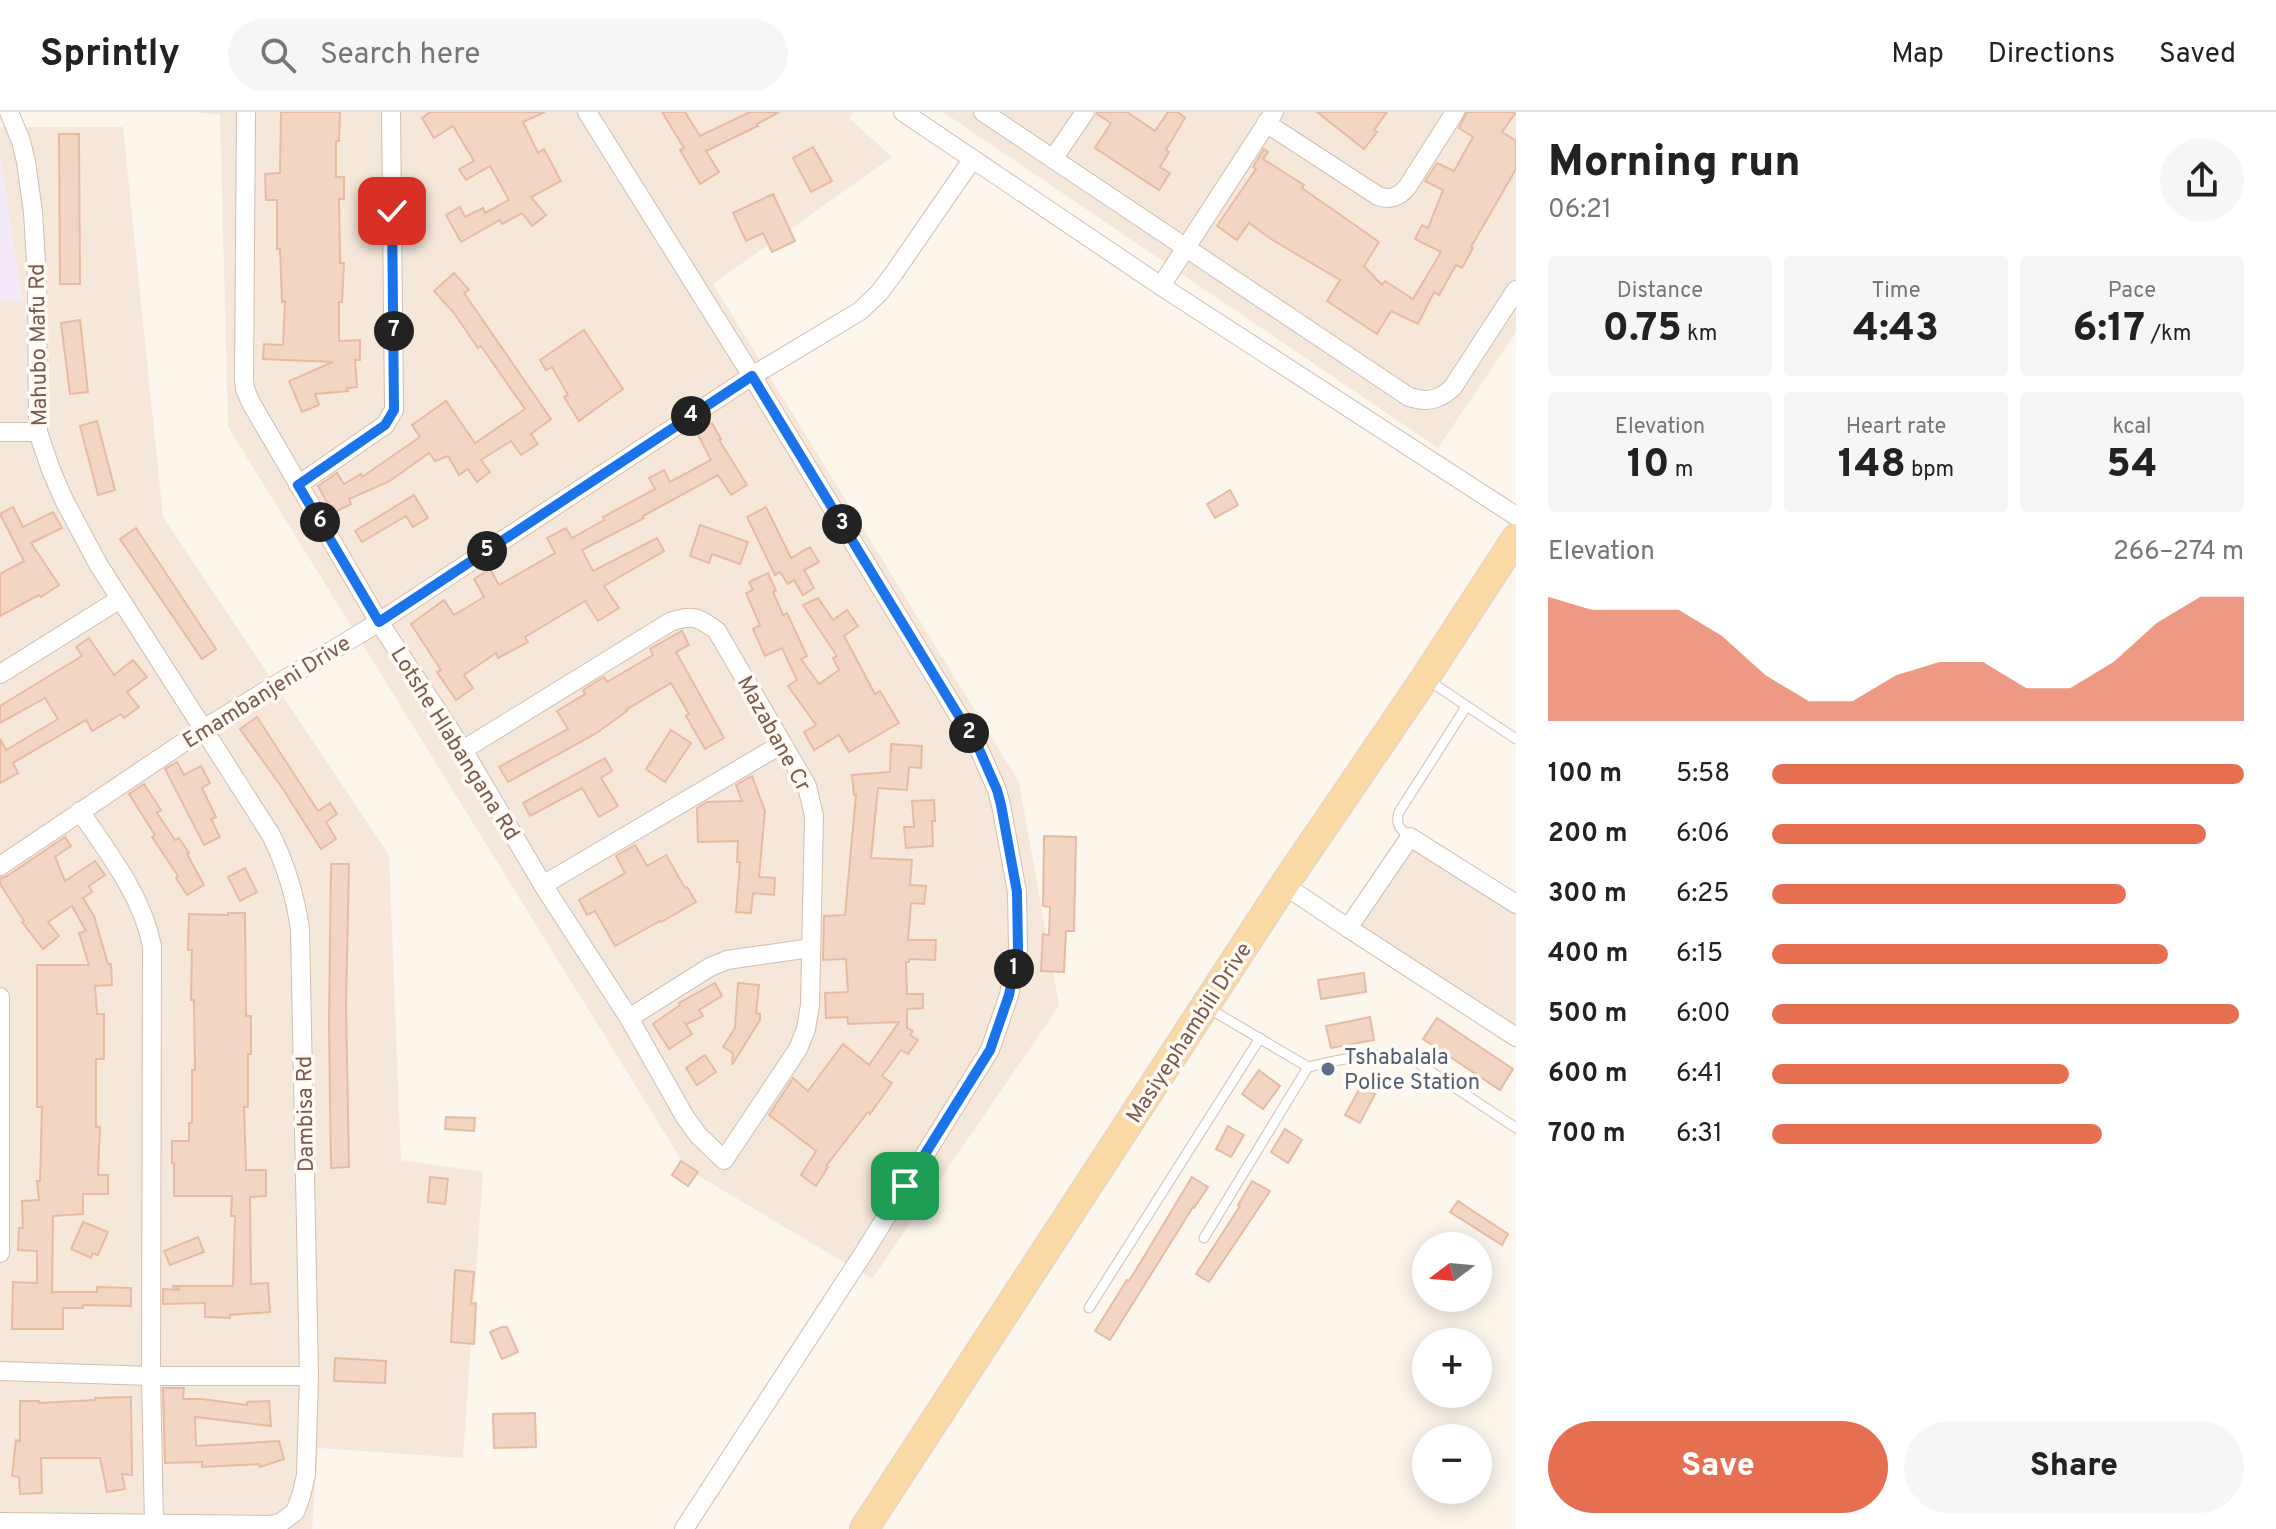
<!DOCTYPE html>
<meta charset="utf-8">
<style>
:root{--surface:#fff;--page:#f6f6f6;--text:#222;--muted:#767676;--line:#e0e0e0;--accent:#e76f51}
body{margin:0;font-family:Overpass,sans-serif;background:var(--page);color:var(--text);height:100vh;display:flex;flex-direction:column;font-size:30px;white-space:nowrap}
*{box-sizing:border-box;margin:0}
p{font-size:26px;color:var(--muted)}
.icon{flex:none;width:44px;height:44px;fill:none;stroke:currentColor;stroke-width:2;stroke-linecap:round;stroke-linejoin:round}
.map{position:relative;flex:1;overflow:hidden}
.drawer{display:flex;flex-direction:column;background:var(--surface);width:760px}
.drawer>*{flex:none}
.needle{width:52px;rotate:254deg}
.controls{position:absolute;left:1412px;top:1120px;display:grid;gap:16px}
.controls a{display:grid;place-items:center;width:80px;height:80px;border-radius:50%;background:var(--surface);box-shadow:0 4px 20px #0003;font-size:40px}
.pin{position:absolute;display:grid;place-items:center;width:68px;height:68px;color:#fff;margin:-34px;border-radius:16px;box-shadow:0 4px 12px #0006}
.km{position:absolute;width:40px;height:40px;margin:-20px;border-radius:50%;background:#222;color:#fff;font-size:22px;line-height:40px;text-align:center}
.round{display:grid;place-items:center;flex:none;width:84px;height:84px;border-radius:42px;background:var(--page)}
.head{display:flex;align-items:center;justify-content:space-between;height:136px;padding:0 32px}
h1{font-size:44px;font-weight:800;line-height:60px}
.stats{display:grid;grid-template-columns:repeat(3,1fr);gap:12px;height:136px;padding:8px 32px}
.stats div{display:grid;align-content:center;border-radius:8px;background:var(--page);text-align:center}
.stats b{font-size:40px;font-weight:800}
.stats small{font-size:22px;font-weight:400}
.stats p{font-size:22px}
.chart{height:224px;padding:16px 32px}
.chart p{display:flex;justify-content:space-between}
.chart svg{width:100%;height:144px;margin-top:8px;fill:var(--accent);opacity:.7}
.primary-button{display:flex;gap:16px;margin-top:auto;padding:16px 32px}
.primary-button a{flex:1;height:92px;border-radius:48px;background:var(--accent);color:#fff;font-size:32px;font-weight:800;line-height:92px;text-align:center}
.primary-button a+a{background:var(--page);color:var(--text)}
ul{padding:0 32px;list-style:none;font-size:26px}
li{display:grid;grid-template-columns:128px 96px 1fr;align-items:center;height:60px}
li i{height:20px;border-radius:10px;background:var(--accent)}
header{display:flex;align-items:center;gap:48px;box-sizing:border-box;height:112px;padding:0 40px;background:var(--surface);border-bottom:2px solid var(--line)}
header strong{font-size:38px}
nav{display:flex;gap:44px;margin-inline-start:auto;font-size:28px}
.search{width:560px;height:72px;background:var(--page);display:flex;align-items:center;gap:20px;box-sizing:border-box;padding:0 28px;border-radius:44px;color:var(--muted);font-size:30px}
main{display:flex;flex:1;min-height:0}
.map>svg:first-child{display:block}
</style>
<header>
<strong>Sprintly</strong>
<div class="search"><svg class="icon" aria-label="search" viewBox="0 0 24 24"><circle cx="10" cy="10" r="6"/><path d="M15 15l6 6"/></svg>Search here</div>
<nav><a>Map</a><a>Directions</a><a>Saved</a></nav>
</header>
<main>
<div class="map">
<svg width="1516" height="1417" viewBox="0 0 1516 1417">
<rect width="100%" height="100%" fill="#fdf6ec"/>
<g fill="#f5e8da">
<path d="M193,0H853L849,6L892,45L713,172L1019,670L1059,894L872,1167L687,1057L228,315L220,3Z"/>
<path d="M943,0H1516V220L1438,336Z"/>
<path d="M0,15H123L163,405L389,743L401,1048L483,1060L463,1346L318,1336L312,1417H0V188H22L0,45Z"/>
<path d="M1411,728L1516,796V922L1353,815Z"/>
</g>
<path fill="#f3e8fa" d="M0,45L22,189L0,188Z"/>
<g fill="#f3d5c3" stroke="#e6bba3" stroke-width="2">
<path d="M281,0H340L339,29H336V65H344V87H339L340,151H344L342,190H339V229L360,228V248H355L357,275L347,276L348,279L315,282L319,293L302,300L289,269L333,250L263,247L264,232L283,233L285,189L282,190L280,137H277V88H266L265,62L280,61Z"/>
<path d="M430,0H545L523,10L538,41L544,37L561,69L531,85L546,103L532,114L522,101L502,112L500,108L461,130L446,103L460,95L465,105L483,96L485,101L509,88L490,54L466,68L459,57L474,49L453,14L434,26L422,6Z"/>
<path d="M662,0H685L700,24L750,0H779L757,12L758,14L706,39L719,60L700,72L680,38L684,36Z"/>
<path d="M1097,0H1127L1155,19L1168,0H1178L1185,6L1166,38L1169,40L1160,55L1170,61L1159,78L1095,36L1111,11L1097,2Z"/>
<path d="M1317,0H1387L1374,18L1377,20L1364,37Z"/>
<path d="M1467,0H1516L1502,20L1516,29V57L1471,135L1473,136L1462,156L1456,153L1439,183L1434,180L1418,212L1391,199L1377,222L1327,189L1340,168L1271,127L1249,111L1237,128L1217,114L1256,57L1253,55L1264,37L1268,40L1263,47L1304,73L1302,76L1379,130L1364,154L1382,173L1385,169L1413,187L1441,140L1415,127L1422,113L1428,116L1443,78L1425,69L1437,51L1454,59L1473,25L1459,16Z"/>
<path d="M59,22H79L80,172H60Z"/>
<path d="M813,35L832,69L811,80L793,46Z"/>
<path d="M773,82L795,129L772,140L763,121L746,129L733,101Z"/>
<path d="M454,161L469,178L464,181L551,307L531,322L538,332L521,343L511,329L481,348L490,360L477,370L468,357L459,363L448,344L435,349L429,341L390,369L349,387L351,392L333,401L318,374L337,361L344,372L361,362L362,365L420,325L412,313L446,289L475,331L525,297L481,234L478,236L454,201L434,179Z"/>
<path d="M80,208L88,280L70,282L61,211Z"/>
<path d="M584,218L623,277L579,309L564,285L568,283L552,255L546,258L540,248Z"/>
<path d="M97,309L115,378L98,383L80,314Z"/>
<path d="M712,311L721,327L719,328L747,373L731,383L718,363L643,404L644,406L582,438L593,459L657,426L664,439L604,474L619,496L598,509L585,489L525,525L528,530L498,546L496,541L464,563L473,576L456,588L437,560L441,558L411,512L444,488L454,503L484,485L474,467L490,457L499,473L555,441L547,426L566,416L572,426L604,408L603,405L655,377L649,366L664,358L670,370L711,348L696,319Z"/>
<path d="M1230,378L1238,393L1215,406L1207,392Z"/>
<path d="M414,383L428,406L413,415L406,404L362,430L355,419Z"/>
<path d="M13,395L23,415L53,400L62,416L31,431L59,473L41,485L39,483L0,504V462L24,449L0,402Z"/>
<path d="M766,395L791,446L810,435L819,450L804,458L814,476L803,483L794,468L788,472L780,460L775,463L747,405Z"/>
<path d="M700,413L748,430L740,452L712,442L709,451L690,444Z"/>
<path d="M136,416L216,537L202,547L120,427Z"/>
<path d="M768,461L776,479L773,480L783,503L787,501L807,544L801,547L819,572L839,558L833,546L837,544L803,493L818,486L833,508L847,498L858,514L844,524L875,582L880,579L899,611L849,640L839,623L814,638L804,620L816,613L788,574L797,568L782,536L765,544L753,517L760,513L746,481L753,478L749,470Z"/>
<path d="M682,519L689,533L676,540L724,626L705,637L686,604L689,602L671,571L626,598L627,599L595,622L508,670L499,655L568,617L557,599L585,582L583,578L604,565L607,570L653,543L650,537Z"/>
<path d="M89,526L114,563L133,548L147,565L127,580L139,595L124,606L121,602L92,619L86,608L13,651L18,661L0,671V627L6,638L58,607L45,586L0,611V594L82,544L76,535Z"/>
<path d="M257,605L318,699L330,691L337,702L326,710L336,727L321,737L283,677L240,617Z"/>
<path d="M671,618L691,631L665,670L646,657Z"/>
<path d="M891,632L922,634L921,656L909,655L907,678L878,676L871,746L912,748L910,773L926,774L924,792L911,791L908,828H936L935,848L909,847V850H906L907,882H923V896L907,897V916L913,919L910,923L918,928L908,942L901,938L882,964L892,971L870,1002L868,1000L826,1054L828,1055L816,1074L801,1063L816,1039L769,1003L793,966L808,979L843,932L869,953L899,910L848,912L847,905L826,906L825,881L848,880L846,847L823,848L824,804L845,803L856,683H854L852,663L890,660Z"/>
<path d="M605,646L612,659L601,666L618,694L599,705L582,676L530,704L523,691Z"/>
<path d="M177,650L184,663L201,654L210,671L202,676L216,705L211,707L220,725L204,733L165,657Z"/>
<path d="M752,664L765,699L759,765L775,766L774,783L753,781L751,801L736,800L740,750H737L738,729L698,730L697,696L707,690L742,689L736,673Z"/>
<path d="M144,672L161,698L157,701L175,728L179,726L189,741L187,742L204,773L187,783L176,766L178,764L152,725L155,723L129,682Z"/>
<path d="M934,688L935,709H932L933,734L906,736L904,715H914L912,689Z"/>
<path d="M1044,724L1076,725L1074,819H1066L1064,860L1041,859L1043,822L1049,823L1050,795L1043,794Z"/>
<path d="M65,725L71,734L55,745L65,769L95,749L105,763L89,774L92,780L83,786L94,804L108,852H111L112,873L95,874L97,902H104V947H96V1015H100L98,1063H108V1082H83V1102L53,1104L52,1182L53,1180H97V1175L131,1176V1194L83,1193V1196H63V1217H12L13,1170L37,1171V1139L18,1138L19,1116H23L22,1089L39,1088L37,1069H40L42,995H37V853H89L79,821L86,819L72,794L48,810L59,824L43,837L22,810L24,809L0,772V766L7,764Z"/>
<path d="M635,733L647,754L666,743L685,776L687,775L696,790L661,810L660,809L615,834L595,799L587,803L579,788L625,761L616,744Z"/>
<path d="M331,752H349L346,893L349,1055L331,1056L329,912Z"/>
<path d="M245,756L257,780L240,789L228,765Z"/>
<path d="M228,801H245L246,904H251V942H248V995H244L246,1058H266V1084L250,1085L251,1172L268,1171L270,1200L230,1203V1206L205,1205V1191L163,1192V1177L180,1178L172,1174H233L235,1104H231L232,1084H174V1051H172V1029H189V1011H192V958H195L194,888H191L192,838H188L189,802L228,803Z"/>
<path d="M1364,861L1366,880L1321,887L1318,868Z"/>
<path d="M715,871L722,884L699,898L703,904L687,912L685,911L692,922L669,937L653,912L680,893L679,891Z"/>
<path d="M738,871L759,873L756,901L760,902V908L732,953L733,941L723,935L735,916Z"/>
<path d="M1370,905L1374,928L1331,936L1326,914Z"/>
<path d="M1437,906L1513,957L1500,978L1423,927Z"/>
<path d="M705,943L716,960L697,973L686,956Z"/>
<path d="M1259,958L1280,974L1263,997L1242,982Z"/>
<path d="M1361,974L1375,982L1360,1011L1345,1003Z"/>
<path d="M446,1005L475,1006L474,1019L445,1017Z"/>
<path d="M1228,1014L1244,1023L1231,1045L1216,1037Z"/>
<path d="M1285,1017L1302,1028L1288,1051L1271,1040Z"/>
<path d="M681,1049L698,1060L688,1074L672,1063Z"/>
<path d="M430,1065L448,1067L445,1092L428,1090Z"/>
<path d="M1192,1065L1208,1075L1194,1096L1193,1095L1110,1228L1095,1219L1127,1168L1129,1169L1148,1138Z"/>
<path d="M1252,1069L1270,1079L1209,1170L1196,1162L1240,1094L1238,1093Z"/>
<path d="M1458,1089L1508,1122L1502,1133L1450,1100Z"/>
<path d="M83,1110L108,1120L98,1143L93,1141L91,1146L71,1137Z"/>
<path d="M198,1125L204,1140L170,1153L164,1139Z"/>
<path d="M455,1158L474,1160L471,1192L476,1191L474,1232L451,1230Z"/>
<path d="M502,1215H507L518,1240L502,1247L490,1220Z"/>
<path d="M335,1246L386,1249L385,1271L334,1269Z"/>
<path d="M163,1276H184L183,1287H202L247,1293V1290L269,1289L271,1314L195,1305L196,1334L279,1329L284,1347L260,1355L259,1352L202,1355V1350L165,1351Z"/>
<path d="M131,1285L132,1363L122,1362L125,1377L107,1380L100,1346H41L42,1381L20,1382L19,1365L12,1364L16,1328L20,1329V1289H39V1291L95,1288V1286Z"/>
<path d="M535,1301L536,1335L494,1336L493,1302Z"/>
</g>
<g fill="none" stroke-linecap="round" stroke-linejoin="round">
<defs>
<g id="lane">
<path d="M1428,568L1516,627"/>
<path d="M1410,725C1400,717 1395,713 1399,700L1466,595"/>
<path d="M1208,896L1308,955C1344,947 1376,938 1412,947L1516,1016"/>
<path d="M1204,1126L1308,955"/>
<path d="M1089,1196L1260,926"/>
</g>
<g id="street">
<path d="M246,0L244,267L245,277L251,291L379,510L463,638L543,773L629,906L685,1005L698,1023L724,1048L798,937L806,917L810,893L814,704L807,674L717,519C699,505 692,502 670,510L463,638"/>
<path d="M587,0L752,264L979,637L997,678L1001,693L1017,780L1018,838L1009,883L990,938L863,1142L684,1417"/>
<path d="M903,0L1161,174L1516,404"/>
<path d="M983,0L1409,285C1427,291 1440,288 1453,275L1516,178"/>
<path d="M1266,11L1378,84C1391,89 1400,84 1408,74L1455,0"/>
<path d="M1053,47L1085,0"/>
<path d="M1161,174L1274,0"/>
<path d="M0,320H38"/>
<path d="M298,373L385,313L394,298L391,0"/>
<path d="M0,562L120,487"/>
<path d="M80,699C108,741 142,783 152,834L151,1264L154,1413"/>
<path d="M0,754L205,616L379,510L752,264L860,199L879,181L894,161L972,48"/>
<path d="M543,773L782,632"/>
<path d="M1284,773L1348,816"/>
<path d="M1516,792L1410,725L1348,816L1516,925"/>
<path d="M0,885V1141"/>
<path d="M629,906L710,855L727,848L811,836"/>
<path d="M0,1259L151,1264H309"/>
<path d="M0,1410L269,1413L280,1411L295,1400L301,1384L306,1363L309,1264L300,817C295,783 286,753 271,723L98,452L64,388L51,358L38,320L37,168L33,100L26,50L21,29L9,0"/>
</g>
<path id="primary" d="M864,1417L1284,773L1425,566L1516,426"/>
</defs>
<use href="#lane" stroke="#d1beb0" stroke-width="11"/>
<use href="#street" stroke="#d1beb0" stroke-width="20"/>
<use href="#primary" stroke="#dad1cd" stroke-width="30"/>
<use href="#lane" stroke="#fff" stroke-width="9"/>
<use href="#street" stroke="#fff" stroke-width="18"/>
<use href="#primary" stroke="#fbd9a5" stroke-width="28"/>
</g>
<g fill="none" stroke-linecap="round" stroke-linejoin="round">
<defs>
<path id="route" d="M392,99L394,298L385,313L298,373L379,510L752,264L979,637L997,678L1001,693L1017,780L1018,838L1009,883L990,938L905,1074"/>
</defs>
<use href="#route" stroke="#fff" stroke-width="16"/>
<use href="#route" stroke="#1a73e8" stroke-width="10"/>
</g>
<circle fill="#5c6f8a" stroke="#fffaf3" stroke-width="3" cx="1328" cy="957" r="8"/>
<g text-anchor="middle" stroke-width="7" stroke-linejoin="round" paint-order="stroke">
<g font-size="22" fill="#7a5c4d" stroke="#fffaf3">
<text transform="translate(37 233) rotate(-91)" y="8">Mahubo Mafu Rd</text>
<text transform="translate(266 579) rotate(-32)" y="8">Emambanjeni Drive</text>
<text transform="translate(775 621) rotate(61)" y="8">Mazabane Cr</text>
<text transform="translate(456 631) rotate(58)" y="8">Lotshe Hlabangana Rd</text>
<text transform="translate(1188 920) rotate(-57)" y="8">Masiyephambili Drive</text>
<text transform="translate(304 1002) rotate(-91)" y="8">Dambisa Rd</text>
</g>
<g font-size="22" fill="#4e5e75" stroke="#fffaf3" text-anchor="start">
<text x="1344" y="952">Tshabalala<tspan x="1344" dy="25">Police Station</tspan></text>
</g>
</g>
</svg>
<div class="controls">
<a><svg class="needle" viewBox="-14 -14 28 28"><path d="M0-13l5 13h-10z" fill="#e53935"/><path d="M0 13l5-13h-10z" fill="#767676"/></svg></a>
<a>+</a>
<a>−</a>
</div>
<div class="pin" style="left:905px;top:1074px;background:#1e9e55"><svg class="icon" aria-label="arrive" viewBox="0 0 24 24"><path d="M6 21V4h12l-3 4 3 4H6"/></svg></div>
<div class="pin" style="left:392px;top:99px;background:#d93025"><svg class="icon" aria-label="check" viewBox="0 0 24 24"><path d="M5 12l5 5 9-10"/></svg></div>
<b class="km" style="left:1014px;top:857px">1</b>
<b class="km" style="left:969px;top:621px">2</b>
<b class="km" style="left:842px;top:412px">3</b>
<b class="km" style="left:691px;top:304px">4</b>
<b class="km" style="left:487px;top:439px">5</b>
<b class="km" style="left:320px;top:410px">6</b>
<b class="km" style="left:394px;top:219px">7</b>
</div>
<section class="drawer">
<div class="head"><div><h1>Morning run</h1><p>06:21</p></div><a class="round"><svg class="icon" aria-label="share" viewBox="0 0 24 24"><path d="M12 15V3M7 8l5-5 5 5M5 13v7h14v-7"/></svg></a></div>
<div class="stats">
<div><p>Distance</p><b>0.75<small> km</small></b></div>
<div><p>Time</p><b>4:43</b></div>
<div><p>Pace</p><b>6:17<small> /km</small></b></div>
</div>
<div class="stats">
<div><p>Elevation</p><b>10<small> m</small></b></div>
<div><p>Heart rate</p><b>148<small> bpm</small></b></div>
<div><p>kcal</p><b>54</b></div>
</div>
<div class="chart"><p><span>Elevation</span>266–274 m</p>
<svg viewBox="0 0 160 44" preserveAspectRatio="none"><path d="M0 44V6L10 10L20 10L30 10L40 18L50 30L60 38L70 38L80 30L90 26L100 26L110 34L120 34L130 26L140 14L150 6L160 6V44z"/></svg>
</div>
<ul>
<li><b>100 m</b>5:58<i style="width:100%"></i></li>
<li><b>200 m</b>6:06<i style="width:92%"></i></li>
<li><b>300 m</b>6:25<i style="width:75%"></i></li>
<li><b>400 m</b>6:15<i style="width:84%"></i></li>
<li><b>500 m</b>6:00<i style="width:99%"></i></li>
<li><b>600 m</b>6:41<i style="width:63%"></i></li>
<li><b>700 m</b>6:31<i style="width:70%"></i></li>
</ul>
<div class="primary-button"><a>Save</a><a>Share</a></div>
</section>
</main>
